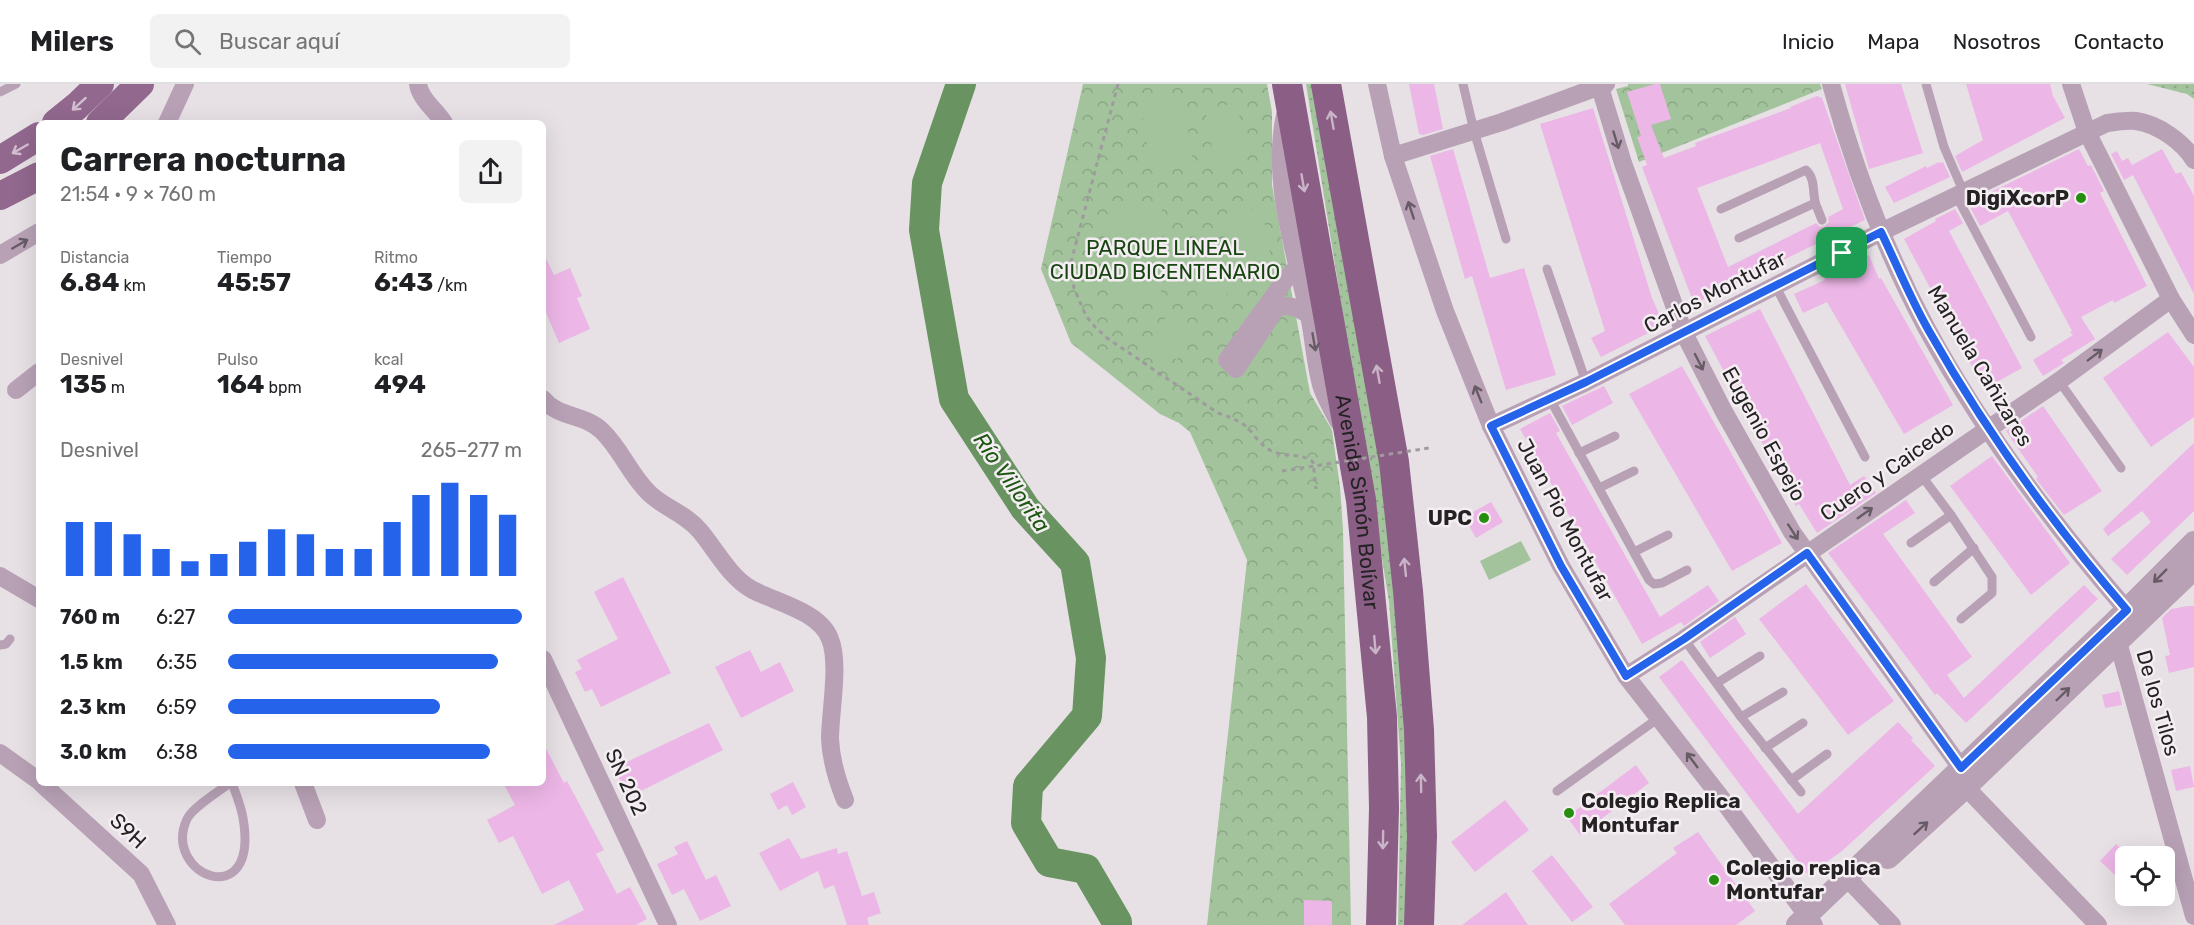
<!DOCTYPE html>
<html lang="es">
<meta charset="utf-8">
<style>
:root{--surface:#fff;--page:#f2f2f2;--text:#202124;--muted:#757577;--line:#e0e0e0;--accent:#2563eb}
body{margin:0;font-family:Rubik,sans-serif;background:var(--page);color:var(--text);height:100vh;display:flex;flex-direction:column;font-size:22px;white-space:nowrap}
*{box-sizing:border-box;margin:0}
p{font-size:20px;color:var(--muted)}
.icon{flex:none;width:33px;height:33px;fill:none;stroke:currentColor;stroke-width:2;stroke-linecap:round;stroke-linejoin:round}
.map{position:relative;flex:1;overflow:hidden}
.panel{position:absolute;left:36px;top:36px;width:510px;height:666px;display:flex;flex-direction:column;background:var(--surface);border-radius:9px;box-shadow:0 6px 24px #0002}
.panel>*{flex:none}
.tools{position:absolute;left:2115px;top:762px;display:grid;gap:12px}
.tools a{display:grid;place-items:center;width:60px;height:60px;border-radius:9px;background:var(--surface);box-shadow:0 6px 24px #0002;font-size:30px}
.pin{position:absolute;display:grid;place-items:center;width:51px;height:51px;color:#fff;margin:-26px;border-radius:12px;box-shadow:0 3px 9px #0006}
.round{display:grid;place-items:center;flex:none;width:63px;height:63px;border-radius:9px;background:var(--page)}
.summary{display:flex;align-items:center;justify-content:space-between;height:102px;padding:0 24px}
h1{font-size:33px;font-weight:700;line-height:45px}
.stats{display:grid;grid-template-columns:repeat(3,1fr);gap:9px;height:102px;padding:6px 24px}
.stats div{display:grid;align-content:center}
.stats b{font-size:26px;font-weight:700}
.stats small{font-size:16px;font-weight:400}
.stats p{font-size:16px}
.chart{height:168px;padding:12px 24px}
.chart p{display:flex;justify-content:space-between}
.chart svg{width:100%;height:108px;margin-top:6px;stroke:var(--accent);stroke-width:6}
ul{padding:0 24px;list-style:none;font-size:20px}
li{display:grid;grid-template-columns:96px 72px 1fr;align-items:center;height:45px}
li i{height:15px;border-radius:8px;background:var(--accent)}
header{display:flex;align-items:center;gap:36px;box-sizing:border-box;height:84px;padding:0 30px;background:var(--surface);border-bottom:2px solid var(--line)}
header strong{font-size:28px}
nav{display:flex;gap:33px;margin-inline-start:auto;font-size:21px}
.search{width:420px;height:54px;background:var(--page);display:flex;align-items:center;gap:15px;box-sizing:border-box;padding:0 21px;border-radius:9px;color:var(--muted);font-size:22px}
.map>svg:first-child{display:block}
</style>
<header>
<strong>Milers</strong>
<div class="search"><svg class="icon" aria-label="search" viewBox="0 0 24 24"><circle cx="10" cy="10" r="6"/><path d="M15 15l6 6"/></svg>Buscar aquí</div>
<nav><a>Inicio</a><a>Mapa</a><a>Nosotros</a><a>Contacto</a></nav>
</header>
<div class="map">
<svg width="2194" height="841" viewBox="0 0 2194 841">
<defs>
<pattern id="grass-dots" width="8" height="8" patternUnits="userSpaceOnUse" patternTransform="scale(1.5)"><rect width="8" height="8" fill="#a2c39c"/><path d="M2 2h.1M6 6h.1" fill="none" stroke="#8ba786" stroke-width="1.8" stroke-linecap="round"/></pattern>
<pattern id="park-crowns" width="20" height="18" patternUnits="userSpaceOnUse" patternTransform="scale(1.5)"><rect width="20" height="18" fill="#a2c39c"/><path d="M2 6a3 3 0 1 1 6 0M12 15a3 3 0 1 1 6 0" fill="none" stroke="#8ba786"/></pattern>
</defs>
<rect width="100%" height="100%" fill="#e7e1e6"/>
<g fill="url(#grass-dots)">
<path d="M1306,0H1315L1386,418L1409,680L1407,841H1398L1401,680L1389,518Z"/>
<path d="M2147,0H2194V15L2187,10Z"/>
</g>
<g fill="url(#park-crowns)">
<path d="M1083,0H1267L1272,28V101L1310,309L1332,346L1340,403L1343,445L1351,841H1207L1247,476L1190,348L1179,339L1160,330L1071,259L1041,185Z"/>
<path d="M1628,0H1820L1822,5L1639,78L1616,5L1628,2Z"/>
</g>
<g fill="#a2c39c">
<path d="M1182,10L1194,82L1152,89L1140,17Z"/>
<path d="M1237,19L1247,74L1215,80L1205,25Z"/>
<path d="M1110,119H1162L1161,220H1109Z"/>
<path d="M1262,124L1272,183L1234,189L1224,130Z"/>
<circle cx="1212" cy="205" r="16"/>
<path d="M1169,231L1191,249L1177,276L1150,263C1151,252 1160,237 1169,231Z"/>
<path d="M1521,457L1531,476L1489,496L1480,477Z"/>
</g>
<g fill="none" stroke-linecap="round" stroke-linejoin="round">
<path stroke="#699462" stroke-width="30" d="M961,0L927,99L924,146L954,315L1025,424L1075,479L1091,574L1087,632L1028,702L1026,739L1049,778L1086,785L1117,838V841"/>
</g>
<g fill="#ecb6e6" fill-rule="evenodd">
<path d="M1409,0H1434L1443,45L1423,51L1419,50Z"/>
<path d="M1655,0H1660L1671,35L1651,41L1664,74L1696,62L1695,59L1791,24L1790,23L1817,12L1822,14L1865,136L1838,149L1835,146H1829L1826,149V155L1694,220L1642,83L1647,81L1637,53L1641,52L1627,8ZM1820,59L1843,125L1828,133L1829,138L1825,142L1820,143L1816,139L1728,183L1697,104Z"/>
<path d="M1845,0H1901L1923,69L1869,85Z"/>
<path d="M1966,0H2050L2053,12L2065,34L1962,88L1955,72L1983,56Z"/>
<path d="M1593,24L1652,214L1664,241L1601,273L1591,254L1605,247L1540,40Z"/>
<path d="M1453,65L1490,194L1524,184L1556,291L1506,306L1472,192L1465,195L1430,72Z"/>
<path d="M2079,65L2088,82L2091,81L2104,107L2100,109L2147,202L2114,219L2113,216L2081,233L2095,255L2061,276L2064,279L2043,292L2033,276L2073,251L2070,248L2072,247L2008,127L1980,142L1968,119Z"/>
<path d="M2162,65L2176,90L2181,88L2194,112V210L2133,91L2124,96L2111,70L2117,67L2122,77L2128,74L2132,81Z"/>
<path d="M1939,78L1940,79L1943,78L1950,93L1894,119L1885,103L1926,82L1927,84Z"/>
<path d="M1955,125L1963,139L1949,147L2022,284L1984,305L1904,155L1936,137L1935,135Z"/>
<path d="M543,168L554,191L570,184L582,212L577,214L590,245L559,259L543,222Z"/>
<path d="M1869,171L1879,195L1881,194L1953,321L1904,350L1827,218L1803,229L1794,210L1825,196L1824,194L1848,183L1847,181Z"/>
<path d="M1760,225L1850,401L1864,392L1876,409L1817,449L1799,420L1796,422L1705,252Z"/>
<path d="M2168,248L2194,283V333L2151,363L2103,294Z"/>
<path d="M1682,282L1782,459L1732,487L1629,310Z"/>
<path d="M1604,302L1613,319L1572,341L1562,322Z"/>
<path d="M2043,322L2102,407L2064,431L2036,395L2038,393L2006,347Z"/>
<path d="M1550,329L1560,347L1556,349L1660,533L1708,501L1719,517L1684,542L1681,538L1642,560L1520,345Z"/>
<path d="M2194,359V427L2127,491L2111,475L2151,438L2142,427L2108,452L2103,445Z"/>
<path d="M1992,372L2070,479L2031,511L1950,402Z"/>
<path d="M1906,416L1915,429L1883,450L1972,573L1947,591L1964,614L2084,501L2098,515L1966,639L1937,609L1935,611L1828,469Z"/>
<path d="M1491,418L1503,438L1476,454L1464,433Z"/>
<path d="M623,493L671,589L601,623L592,605L585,608L575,588L582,585L577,576L618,555L594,508Z"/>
<path d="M1806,500L1894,617L1848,651L1759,535Z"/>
<path d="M2188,522H2194V583L2169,589L2165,572L2170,571L2162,534L2171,525Z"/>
<path d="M1735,533L1746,550L1710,574L1700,558Z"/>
<path d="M750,566L761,588L780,578L794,607L741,634L715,583Z"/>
<path d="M1682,576L1798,730L1898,638L1913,654L1911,656L1935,682L1842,767L1808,791L1659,593Z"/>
<path d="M2119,607L2122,621L2105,624L2102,611Z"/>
<path d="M709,639L723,666L629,713L614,684Z"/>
<path d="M543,659L564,699L567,697L604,766L596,770L617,810L630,803L647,835L636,841H554L584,826L569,796L542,810L513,752L499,759L487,736L515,721L503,699H543Z"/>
<path d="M1636,681L1649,699L1580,751L1567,733Z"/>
<path d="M2190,682L2194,703L2176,707L2171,686Z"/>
<path d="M793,698L806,723L792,731L787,721L778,726L770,710Z"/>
<path d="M1505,716L1529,746L1475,788L1451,758Z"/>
<path d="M1698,748L1755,827L1736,841H1625L1609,820L1677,769L1673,764Z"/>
<path d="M789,754L801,775L837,764L838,770L847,767L862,812L874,808L881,829L867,834L869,841H847L834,801L824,805L818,787L780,807L759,769Z"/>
<path d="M687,757L706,796L716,791L731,822L700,837L684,805L672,811L657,780L678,770L674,763Z"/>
<path d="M2116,760L2129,772H2126V780L2115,791L2100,777Z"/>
<path d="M1552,771L1593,823L1572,838L1532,787Z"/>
<path d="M1506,808L1528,841H1462Z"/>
<path d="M1304,816L1332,817V841H1304Z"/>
</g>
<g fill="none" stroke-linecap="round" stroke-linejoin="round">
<path stroke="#9e9a9d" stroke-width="3" stroke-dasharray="4.5 4.5" stroke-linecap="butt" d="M1118,0L1070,182L1074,204L1086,232L1095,243L1107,254L1218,329C1229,333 1239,336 1248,344C1255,352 1262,363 1272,367C1286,374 1300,368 1313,378L1316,405"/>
<g stroke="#b8a1b5" stroke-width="9">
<path d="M1463,0L1474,47L1506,155"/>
<path d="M1926,0L1944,63L1964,109"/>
<path d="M0,8L16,0"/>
<path d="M1957,113L2031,253"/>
<path d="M1721,125L1806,86C1816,95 1812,109 1816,121C1818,126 1820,131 1822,136"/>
<path d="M1832,152L1842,169"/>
<path d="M1739,154L1815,119"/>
<path d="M1547,185L1586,298"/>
<path d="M1776,203L1865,373"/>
<path d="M2059,297L2121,384"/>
<path d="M1550,315L1649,496L1654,500L1662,499L1687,486"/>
<path d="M1579,369L1615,352"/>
<path d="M1921,391L1951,431L1992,493V509L1961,535"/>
<path d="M1599,404L1634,387"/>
<path d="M1911,459L1951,431"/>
<path d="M1634,468L1668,451"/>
<path d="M1934,498L1974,464"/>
<path d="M1684,555L1741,633L1801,708"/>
<path d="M0,561L6,560L10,555"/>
<path d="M1717,599L1760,572"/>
<path d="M1741,633L1783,608"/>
<path d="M1765,664L1803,639"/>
<path d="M1791,696L1827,670"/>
<path d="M230,699C219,707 192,724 187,735C161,791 260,831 243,734C241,722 236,710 232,699"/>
<path d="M1557,707L1660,633"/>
</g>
<g stroke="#b8a1b5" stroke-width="18">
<path d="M418,0C420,15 436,26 444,39"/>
<path d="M1377,0L1393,72L1445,227L1491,342L1561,482L1626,592L1719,711L1814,841"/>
<path d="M1599,0L1623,79L1684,249L1723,326L1792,448L1961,684"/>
<path d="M1831,0C1854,84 1886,168 1927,245C1982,346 2052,439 2127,526"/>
<path d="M2071,0L2087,48L2171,215L2194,251"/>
<path d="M1285,31C1271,96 1295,168 1309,231C1314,255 1315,281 1322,304C1326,315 1333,327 1338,337"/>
<path d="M167,39L185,0"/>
<path d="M1393,72L1502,38L1606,0"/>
<path d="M0,171L39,148"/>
<path d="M1298,182L1286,195L1227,276L1236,285L1277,223C1291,221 1297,223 1309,231"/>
<path d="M16,306L39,288"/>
<path d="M543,315C558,334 585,330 602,347C621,365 630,391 649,409C664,424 685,429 700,447C716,466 729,492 751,505C774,518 820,527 830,555C840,580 830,627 830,655C831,677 837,696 845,716"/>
<path d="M1491,342L1586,298L1881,148L2107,39C2116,38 2127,36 2136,37C2158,40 2183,58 2194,76"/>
<path d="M0,492L39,515"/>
<path d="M2118,558L2194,832"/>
<path d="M543,575L668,841"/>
<path d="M1626,592L1684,555L1988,345L2059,297L2171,215"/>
<path d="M0,669L39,697"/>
<path d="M1957,694L2098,841"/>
<path d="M41,699L141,790L167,841"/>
<path d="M303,699L317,736"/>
<path d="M1846,793L1892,841"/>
</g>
<g stroke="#b8a1b5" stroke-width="22">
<path d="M1888,774L1965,704L2194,485"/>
<path d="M1797,841L2112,540L2194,458"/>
</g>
<g stroke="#92688e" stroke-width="28">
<path d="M56,39L77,22L100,0"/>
<path d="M100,39L140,0"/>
<path d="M0,76L39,52"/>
<path d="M0,112L39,92"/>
</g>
<g stroke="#8b5e86" stroke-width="30">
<path id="s1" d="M1287,0L1361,416L1382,633L1384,724L1381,841"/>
<path d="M1326,0L1394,378L1408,507L1419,646L1422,752L1419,841"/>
</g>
<path stroke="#9e9a9d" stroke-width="3" stroke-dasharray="4.5 4.5" stroke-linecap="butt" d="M1282,387L1429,364"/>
</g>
<defs><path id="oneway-shaft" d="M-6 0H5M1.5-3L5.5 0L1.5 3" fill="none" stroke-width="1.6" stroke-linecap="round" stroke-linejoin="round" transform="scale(1.5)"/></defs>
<g stroke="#d2bfd0">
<use href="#oneway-shaft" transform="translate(79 20) rotate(138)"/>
<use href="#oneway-shaft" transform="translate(20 65) rotate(150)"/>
</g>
<g stroke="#cab4c7">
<use href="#oneway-shaft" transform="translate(1332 36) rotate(-100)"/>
<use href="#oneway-shaft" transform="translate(1303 99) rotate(80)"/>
<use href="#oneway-shaft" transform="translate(1378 290) rotate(-100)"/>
<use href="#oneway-shaft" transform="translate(1405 483) rotate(-96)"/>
<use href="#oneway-shaft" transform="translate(1375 561) rotate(85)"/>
<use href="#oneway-shaft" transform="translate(1421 699) rotate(-91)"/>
<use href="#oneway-shaft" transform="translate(1383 756) rotate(91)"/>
</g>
<g stroke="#675b65">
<use href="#oneway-shaft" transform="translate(1616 56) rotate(73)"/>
<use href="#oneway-shaft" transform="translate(1411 126) rotate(-108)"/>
<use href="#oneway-shaft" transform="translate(20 160) rotate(-30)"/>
<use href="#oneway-shaft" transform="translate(1314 258) rotate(80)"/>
<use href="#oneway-shaft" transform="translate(2095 271) rotate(-37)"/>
<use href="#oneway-shaft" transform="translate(1699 278) rotate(63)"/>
<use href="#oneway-shaft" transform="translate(1478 310) rotate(-112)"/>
<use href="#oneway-shaft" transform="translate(1865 429) rotate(-35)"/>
<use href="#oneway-shaft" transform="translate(1793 448) rotate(57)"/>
<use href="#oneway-shaft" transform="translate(2160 492) rotate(135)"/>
<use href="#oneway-shaft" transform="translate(2063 610) rotate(-44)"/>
<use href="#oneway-shaft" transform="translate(1692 676) rotate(-127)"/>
<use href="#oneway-shaft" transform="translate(1921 744) rotate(-42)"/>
</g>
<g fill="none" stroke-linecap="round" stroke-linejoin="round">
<defs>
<path id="route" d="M1881,148C1897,181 1911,216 1929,247C1985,346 2052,439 2127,526L1961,684L1807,469L1684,555L1626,592L1561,482L1491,342L1586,298Z"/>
</defs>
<use href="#route" stroke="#fff" stroke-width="12"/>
<use href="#route" stroke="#2563eb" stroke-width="8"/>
</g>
<g fill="#268e0f" stroke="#f4eef3" stroke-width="2">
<circle cx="2081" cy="114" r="6"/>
<circle cx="1484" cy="434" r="6"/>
<circle cx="1569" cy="729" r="6"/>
<circle cx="1714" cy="796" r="6"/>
</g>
<g text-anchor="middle" stroke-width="5" stroke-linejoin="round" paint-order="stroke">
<g font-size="21" font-weight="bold" fill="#242223" stroke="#f4eef3" text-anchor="end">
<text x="2069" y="121">DigiXcorP</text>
<text x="1472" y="441">UPC</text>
<text x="1581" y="724" text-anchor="start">Colegio Replica<tspan x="1581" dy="24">Montufar</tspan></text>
<text x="1726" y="791" text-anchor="start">Colegio replica<tspan x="1726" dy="24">Montufar</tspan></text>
</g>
<g font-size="21" fill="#174410" stroke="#f4eef3">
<text x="1165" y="171">PARQUE LINEAL<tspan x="1165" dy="24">CIUDAD BICENTENARIO</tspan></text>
</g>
<g font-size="21" fill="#242223" stroke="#f4eef3">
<text transform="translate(1715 208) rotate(-27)" y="7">Carlos Montufar</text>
<text transform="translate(1980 282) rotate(59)" y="7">Manuela Cañizares</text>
<text transform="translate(1764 350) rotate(61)" y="7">Eugenio Espejo</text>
<text transform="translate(1887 387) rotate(-35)" y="7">Cuero y Caicedo</text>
<text dy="7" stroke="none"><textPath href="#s1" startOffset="424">Avenida Simón Bolívar</textPath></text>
<text transform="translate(1565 436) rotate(62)" y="7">Juan Pio Montufar</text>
<text transform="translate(2158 619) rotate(74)" y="7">De los Tilos</text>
<text transform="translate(626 698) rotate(65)" y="7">SN 202</text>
<text transform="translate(128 747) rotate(43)" y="7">S9H</text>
</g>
<g font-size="22" font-style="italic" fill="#1d5913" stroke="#f4eef3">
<text transform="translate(1012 398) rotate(55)" y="8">Río Villorita</text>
</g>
</g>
</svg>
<div class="tools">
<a><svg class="icon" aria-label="locate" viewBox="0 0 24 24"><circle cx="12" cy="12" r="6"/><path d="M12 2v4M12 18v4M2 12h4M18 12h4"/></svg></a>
</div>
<div class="pin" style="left:1842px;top:169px;background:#1e9e55"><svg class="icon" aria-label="arrive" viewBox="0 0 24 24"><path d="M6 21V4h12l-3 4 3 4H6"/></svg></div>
<section class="panel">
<div class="summary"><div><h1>Carrera nocturna</h1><p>21:54 · 9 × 760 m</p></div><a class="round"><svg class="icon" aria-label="share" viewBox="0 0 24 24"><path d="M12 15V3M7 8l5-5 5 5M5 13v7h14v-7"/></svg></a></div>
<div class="stats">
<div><p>Distancia</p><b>6.84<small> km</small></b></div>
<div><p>Tiempo</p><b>45:57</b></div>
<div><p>Ritmo</p><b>6:43<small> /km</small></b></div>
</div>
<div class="stats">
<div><p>Desnivel</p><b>135<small> m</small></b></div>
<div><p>Pulso</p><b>164<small> bpm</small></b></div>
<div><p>kcal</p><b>494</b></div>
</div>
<div class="chart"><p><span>Desnivel</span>265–277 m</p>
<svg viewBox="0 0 160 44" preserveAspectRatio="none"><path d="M5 44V22M15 44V22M25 44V27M35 44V33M45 44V38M55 44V35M65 44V30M75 44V25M85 44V27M95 44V33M105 44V33M115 44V22M125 44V11M135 44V6M145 44V11M155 44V19"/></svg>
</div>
<ul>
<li><b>760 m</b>6:27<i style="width:100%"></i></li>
<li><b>1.5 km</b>6:35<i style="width:92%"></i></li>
<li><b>2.3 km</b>6:59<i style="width:72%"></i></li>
<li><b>3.0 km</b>6:38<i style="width:89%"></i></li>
</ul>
</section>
</div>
